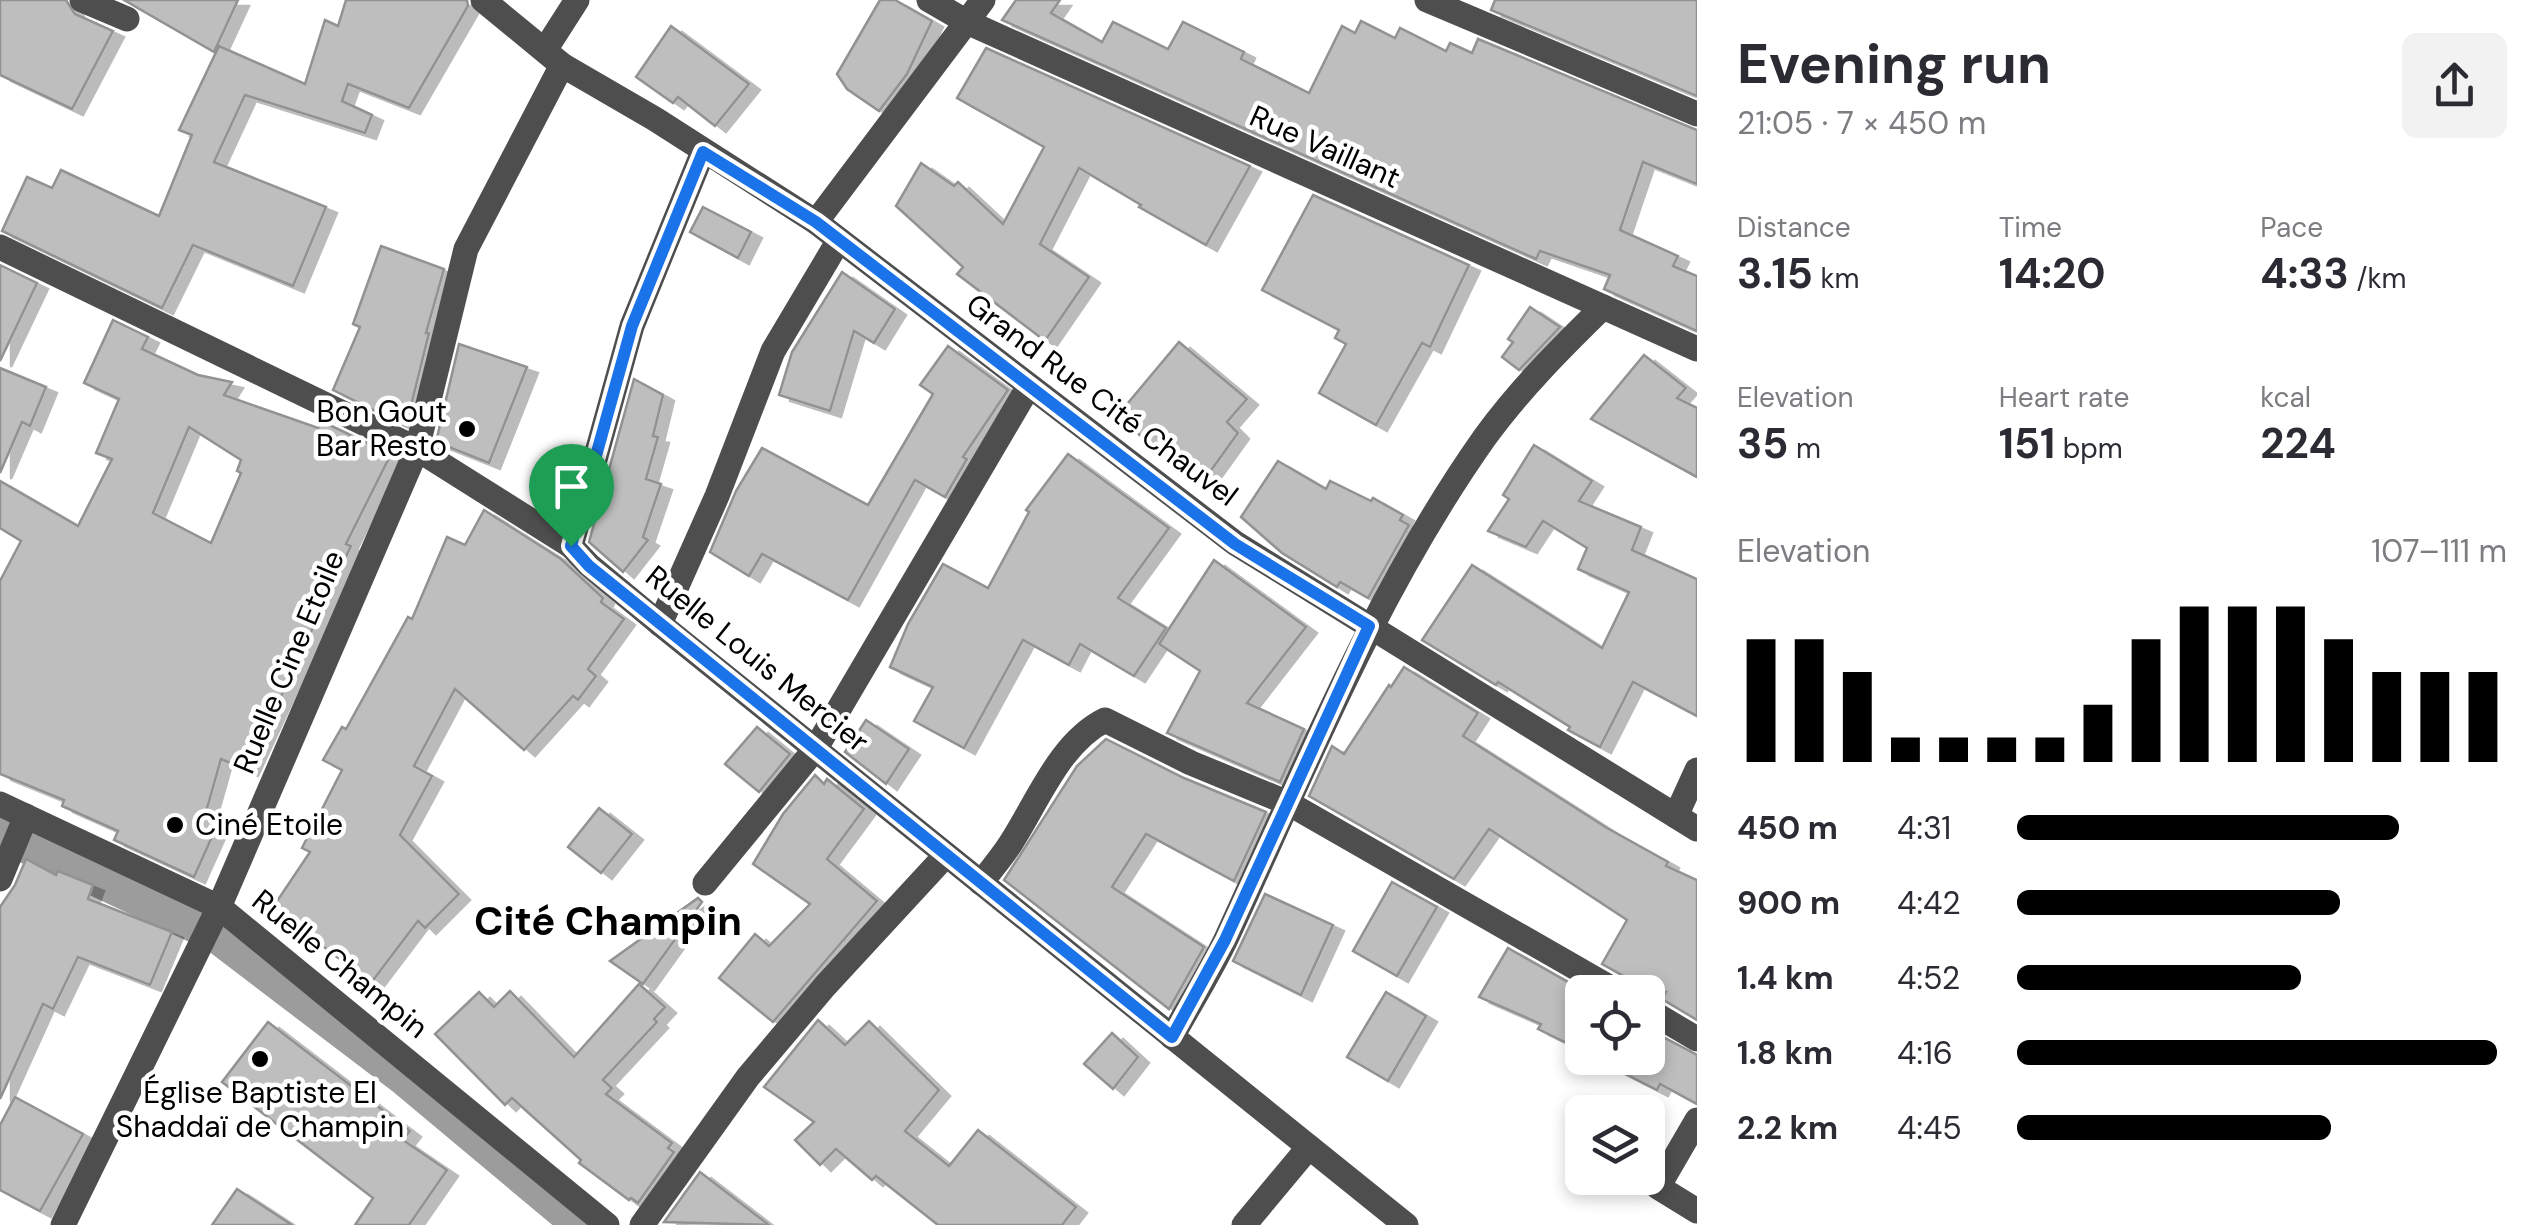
<!DOCTYPE html>
<meta charset="utf-8">
<style>
:root{--surface:#fff;--page:#f2f2f3;--text:#2b2b33;--muted:#7c7c81;--accent:#000}
body{margin:0;font-family:"DM Sans",sans-serif;background:var(--page);color:var(--text);height:100vh;display:flex;flex-direction:column;font-size:38px;white-space:nowrap}
*{box-sizing:border-box;margin:0}
p{font-size:32px;color:var(--muted)}
.icon{flex:none;width:55px;height:55px;fill:none;stroke:currentColor;stroke-width:2;stroke-linecap:round;stroke-linejoin:round}
.map{position:relative;flex:1;overflow:hidden}
.sheet{display:flex;flex-direction:column;background:var(--surface);width:850px}
.sheet>*{flex:none}
.fabs{position:absolute;left:1565px;top:975px;display:grid;gap:20px}
.fabs a{display:grid;place-items:center;width:100px;height:100px;border-radius:15px;background:var(--surface);box-shadow:0 5px 15px #0003;font-size:50px}
.pin{position:absolute;display:grid;place-items:center;width:85px;height:85px;color:#fff;margin:-102px -42px;border-radius:50% 50% 50% 0;rotate:-45deg;box-shadow:0 0 10px #0007}
.pin .icon{rotate:45deg}
.round{display:grid;place-items:center;flex:none;width:105px;height:105px;border-radius:15px;background:var(--page)}
.overview{display:flex;align-items:center;justify-content:space-between;height:170px;padding:0 40px}
h1{font-size:55px;font-weight:700;line-height:75px}
.stats{display:grid;grid-template-columns:repeat(3,1fr);gap:15px;height:170px;padding:10px 40px}
.stats div{display:grid;align-content:center}
.stats b{font-size:42px;font-weight:700}
.stats small{font-size:28px;font-weight:400}
.stats p{font-size:28px}
.chart{height:280px;padding:20px 40px}
.chart p{display:flex;justify-content:space-between}
.chart svg{width:100%;height:180px;margin-top:10px;stroke:var(--accent);stroke-width:6}
ul{padding:0 40px;list-style:none;font-size:32px}
li{display:grid;grid-template-columns:160px 120px 1fr;align-items:center;height:75px}
li i{height:25px;border-radius:12px;background:var(--accent)}
main{display:flex;flex:1;min-height:0}
.map>svg:first-child{display:block}
</style>
<main>
<div class="map">
<svg width="1697" height="1225" viewBox="0 0 1697 1225">
<defs>
<filter id="shadow"><feDropShadow dx="11" dy="6" stdDeviation="0" flood-color="#0004"/></filter>
</defs>
<rect width="100%" height="100%" fill="#fff"/>
<g fill="none" stroke-linecap="round" stroke-linejoin="round">
<path stroke="#9c9c9c" stroke-width="38" d="M0,832L217,934L405,1077L582,1225"/>
</g>
<g fill="#bebebe" stroke="#929292" stroke-width="2.5" fill-rule="evenodd" filter="url(#shadow)">
<path d="M0,0H66L75,14L113,31L72,109L0,75Z"/>
<path d="M124,0H238L214,52Z"/>
<path d="M346,0H467L468,6L409,108L348,84L342,101L372,115L365,133L245,95L214,162L326,207L293,286L193,245L162,308L2,231L27,177L52,188L61,170L159,216L192,135L179,130L219,46L305,84L325,20L338,26Z"/>
<path d="M880,0H895L932,21L907,74L879,111L847,89L837,74Z"/>
<path d="M1016,0H1060L1051,13L1102,42L1113,22L1168,49L1183,22L1244,52L1241,59L1309,93L1342,26L1355,33L1361,21L1395,38L1400,28L1446,51L1450,43L1472,53L1478,39L1697,130V184L1643,162L1620,230L1678,256L1673,266L1697,276V331L1604,289L1610,275L1540,251L1536,259L1002,20Z"/>
<path d="M1495,0H1697V96L1491,10Z"/>
<path d="M671,26L749,84L715,126L678,97L673,103L636,77Z"/>
<path d="M986,48L1250,166L1206,245L1139,207L1141,205L1079,168L1040,244L1089,277L1045,341L957,274L963,267L896,206L921,163L954,186L958,182L1003,224L1044,147L957,98Z"/>
<path d="M1313,195L1469,265L1430,347L1422,343L1376,425L1319,393L1346,344L1335,338L1339,330L1262,290Z"/>
<path d="M703,207L751,232L738,258L690,232Z"/>
<path d="M381,246L444,269L426,333H429L406,426L333,390L360,327L353,324Z"/>
<path d="M0,265L37,283L0,361Z"/>
<path d="M842,272L895,309L874,343L854,331L830,411L779,395L792,352Z"/>
<path d="M1530,307L1560,327L1519,370L1502,357L1513,342L1508,339Z"/>
<path d="M113,320L148,337L142,349L198,375L232,382L224,395L318,428L321,421L391,454L346,544L351,546L247,770L221,759L206,812L220,819L194,877L114,840L118,831L62,806L64,800L0,774V581L21,541L0,528V481L78,526L112,459L96,453L119,399L84,383ZM189,427L241,460L237,471L241,473L211,543L153,513Z"/>
<path d="M1179,342L1247,399L1227,422L1238,433L1202,483L1187,469L1184,472L1117,416Z"/>
<path d="M459,344L527,367L489,463L436,442Z"/>
<path d="M948,346L1008,390L963,457L967,459L945,497L915,480L848,600L762,554L749,576L710,552L736,491L762,448L868,505L933,394L920,385Z"/>
<path d="M1644,355L1686,388L1677,398L1697,408V477L1591,419Z"/>
<path d="M0,368L46,387L30,426L22,422L0,473Z"/>
<path d="M634,379L663,395L653,436L658,437L646,479L661,484L643,537L648,540L623,572L589,542Z"/>
<path d="M1534,445L1592,481L1579,501L1641,527L1632,550L1697,579V716L1633,682L1600,747L1568,730L1570,727L1498,682L1496,685L1422,640L1472,565L1602,648L1629,592L1578,569L1587,548L1543,521L1526,547L1488,531L1509,499L1503,495Z"/>
<path d="M1068,454L1169,528L1118,598L1166,628L1134,676L1080,644L1069,665L1023,640L964,748L914,721L933,687L890,667L908,624L943,564L988,588L1029,512L1026,510Z"/>
<path d="M1278,461L1326,489L1330,481L1371,501L1373,498L1403,515L1400,520L1409,525L1368,598L1340,582L1337,587L1282,553L1241,517Z"/>
<path d="M484,510L561,559L603,598L601,602L624,619L588,669L596,676L578,700L573,696L524,750L455,689L414,766L432,776L400,835L459,894L425,928L418,921L371,983L320,944L269,913L310,852L302,848L342,770L323,760L342,727L346,729L408,617L412,619L447,537L465,545Z"/>
<path d="M1214,560L1306,627L1247,703L1304,729L1280,782L1167,733L1200,671L1159,644Z"/>
<path d="M1404,667L1478,713L1463,736L1607,828L1668,862L1666,866L1697,880V1020L1662,999L1666,992H1634L1627,978L1602,964L1627,920L1489,829L1454,879L1309,796L1332,746L1344,754L1389,685L1391,687Z"/>
<path d="M866,720L909,749L886,784L845,752Z"/>
<path d="M757,727L790,754L759,792L725,764Z"/>
<path d="M1106,739L1184,778L1266,812L1234,881L1146,834L1112,887L1204,947L1169,1009L1004,880L1077,766Z"/>
<path d="M815,775L824,784L827,779L864,809L827,859L877,901L773,1022L719,978L755,934L769,946L810,904L753,864L783,814Z"/>
<path d="M599,808L632,834L601,873L568,847Z"/>
<path d="M26,859L56,875L58,871L93,885L88,899L172,932L150,985L78,957L53,1009L43,1004L0,1099V907L15,885Z"/>
<path d="M1392,882L1437,907L1397,976L1353,951Z"/>
<path d="M1265,894L1333,925L1301,995L1233,961Z"/>
<path d="M698,898L702,902L643,984L610,961Z"/>
<path d="M1508,948L1582,990V1029L1573,1046L1538,1029L1541,1024L1479,997Z"/>
<path d="M639,984L665,1007L654,1019L657,1022L603,1080L612,1088L606,1094L672,1143L668,1148L674,1152L638,1203L631,1198L629,1200L579,1163L581,1160L512,1098L505,1105L435,1034L479,992L494,1007L510,991L574,1057Z"/>
<path d="M1386,992L1426,1016L1388,1081L1347,1057Z"/>
<path d="M818,1020L845,1045L869,1021L939,1090L905,1131L949,1166L978,1130L1076,1207L1062,1225H938L876,1176L872,1180L836,1149L820,1165L795,1140L814,1122L764,1087Z"/>
<path d="M268,1022L410,1131L403,1140L447,1170L409,1225H355L373,1198L222,1082Z"/>
<path d="M1648,1029L1697,1055V1104L1660,1084L1657,1090L1594,1058H1648Z"/>
<path d="M1112,1033L1138,1057L1113,1089L1084,1064Z"/>
<path d="M15,1097L83,1134L40,1211L0,1190V1125Z"/>
<path d="M700,1172L769,1225L664,1222Z"/>
<path d="M237,1189L292,1225H212Z"/>
</g>
<g fill="none" stroke-linecap="round" stroke-linejoin="round">
<g stroke="#4e4e4e" stroke-width="25">
<path d="M82,0L127,19"/>
<path d="M483,0L562,65L655,119L816,222L1235,543L1697,829"/>
<path d="M929,0L967,22L1697,349"/>
<path d="M1427,0L1697,114"/>
<path d="M545,50L577,0"/>
<path d="M816,222L983,0"/>
<path d="M0,247L417,449L571,546L589,565L660,624L1406,1225"/>
<path d="M571,546L632,326L703,152"/>
<path d="M660,624L717,496L773,351L839,240"/>
<path d="M0,804L219,907L607,1225"/>
<path d="M1676,816L1697,770"/>
<path d="M0,879L26,816"/>
<path d="M705,883L816,748L1029,386"/>
<path d="M981,883C992,868 1005,854 1014,838C1039,798 1061,742 1105,720L1191,763L1288,803L1618,992"/>
<path d="M1648,1010L1697,1039"/>
<path d="M1172,1037C1190,1004 1211,971 1227,937C1306,766 1376,591 1485,437C1520,389 1561,348 1603,307"/>
<path d="M1697,1120L1658,1187L1697,1211"/>
<path d="M63,1225L219,907L417,449L466,249L562,65"/>
<path d="M642,1225L748,1077L825,986L946,855"/>
<path d="M1244,1225L1309,1147"/>
</g>
</g>
<g fill="none" stroke-linecap="round" stroke-linejoin="round">
<defs>
<path id="route" d="M703,152L816,222L1235,544L1369,626L1225,940L1172,1037L589,566L571,546L632,326Z"/>
</defs>
<use href="#route" stroke="#fff" stroke-width="20"/>
<use href="#route" stroke="#1a73e8" stroke-width="12"/>
</g>
<g fill="#000" stroke="#fff" stroke-width="4">
<circle cx="467" cy="429" r="10"/>
<circle cx="175" cy="825" r="10"/>
<circle cx="260" cy="1059" r="10"/>
</g>
<g text-anchor="middle" stroke-width="9" stroke-linejoin="round" paint-order="stroke">
<g font-size="30" fill="#000" stroke="#fff">
<text transform="translate(1325 147) rotate(24)" y="10">Rue Vaillant</text>
<text transform="translate(1102 400) rotate(37)" y="10">Grand Rue Cité Chauvel</text>
<text transform="translate(757 659) rotate(39)" y="10">Ruelle Louis Mercier</text>
<text transform="translate(289 662) rotate(-67)" y="10">Ruelle Cine Etoile</text>
<text transform="translate(340 964) rotate(39)" y="10">Ruelle Champin</text>
</g>
<g font-size="30" fill="#000" stroke="#fff" text-anchor="end">
<text x="447" y="422">Bon Gout<tspan x="447" dy="34">Bar Resto</tspan></text>
<text x="195" y="835" text-anchor="start">Ciné Etoile</text>
<text x="260" y="1103" text-anchor="middle">Église Baptiste El<tspan x="260" dy="34">Shaddaï de Champin</tspan></text>
</g>
<g font-size="40" font-weight="bold" fill="#000" stroke="#fff">
<text x="608" y="935">Cité Champin</text>
</g>
</g>
</svg>
<div class="fabs">
<a><svg class="icon" aria-label="locate" viewBox="0 0 24 24"><circle cx="12" cy="12" r="6"/><path d="M12 2v4M12 18v4M2 12h4M18 12h4"/></svg></a>
<a><svg class="icon" aria-label="layers" viewBox="0 0 24 24"><path d="M12 4l9 5-9 5-9-5zM3 14l9 5 9-5"/></svg></a>
</div>
<div class="pin" style="left:571px;top:546px;background:#1e9e55"><svg class="icon" aria-label="arrive" viewBox="0 0 24 24"><path d="M6 21V4h12l-3 4 3 4H6"/></svg></div>
</div>
<section class="sheet">
<div class="overview"><div><h1>Evening run</h1><p>21:05 · 7 × 450 m</p></div><a class="round"><svg class="icon" aria-label="share" viewBox="0 0 24 24"><path d="M12 15V3M7 8l5-5 5 5M5 13v7h14v-7"/></svg></a></div>
<div class="stats">
<div><p>Distance</p><b>3.15<small> km</small></b></div>
<div><p>Time</p><b>14:20</b></div>
<div><p>Pace</p><b>4:33<small> /km</small></b></div>
</div>
<div class="stats">
<div><p>Elevation</p><b>35<small> m</small></b></div>
<div><p>Heart rate</p><b>151<small> bpm</small></b></div>
<div><p>kcal</p><b>224</b></div>
</div>
<div class="chart"><p><span>Elevation</span>107–111 m</p>
<svg viewBox="0 0 160 44" preserveAspectRatio="none"><path d="M5 44V14M15 44V14M25 44V22M35 44V38M45 44V38M55 44V38M65 44V38M75 44V30M85 44V14M95 44V6M105 44V6M115 44V6M125 44V14M135 44V22M145 44V22M155 44V22"/></svg>
</div>
<ul>
<li><b>450 m</b>4:31<i style="width:78%"></i></li>
<li><b>900 m</b>4:42<i style="width:66%"></i></li>
<li><b>1.4 km</b>4:52<i style="width:58%"></i></li>
<li><b>1.8 km</b>4:16<i style="width:98%"></i></li>
<li><b>2.2 km</b>4:45<i style="width:64%"></i></li>
</ul>
</section>
</main>
